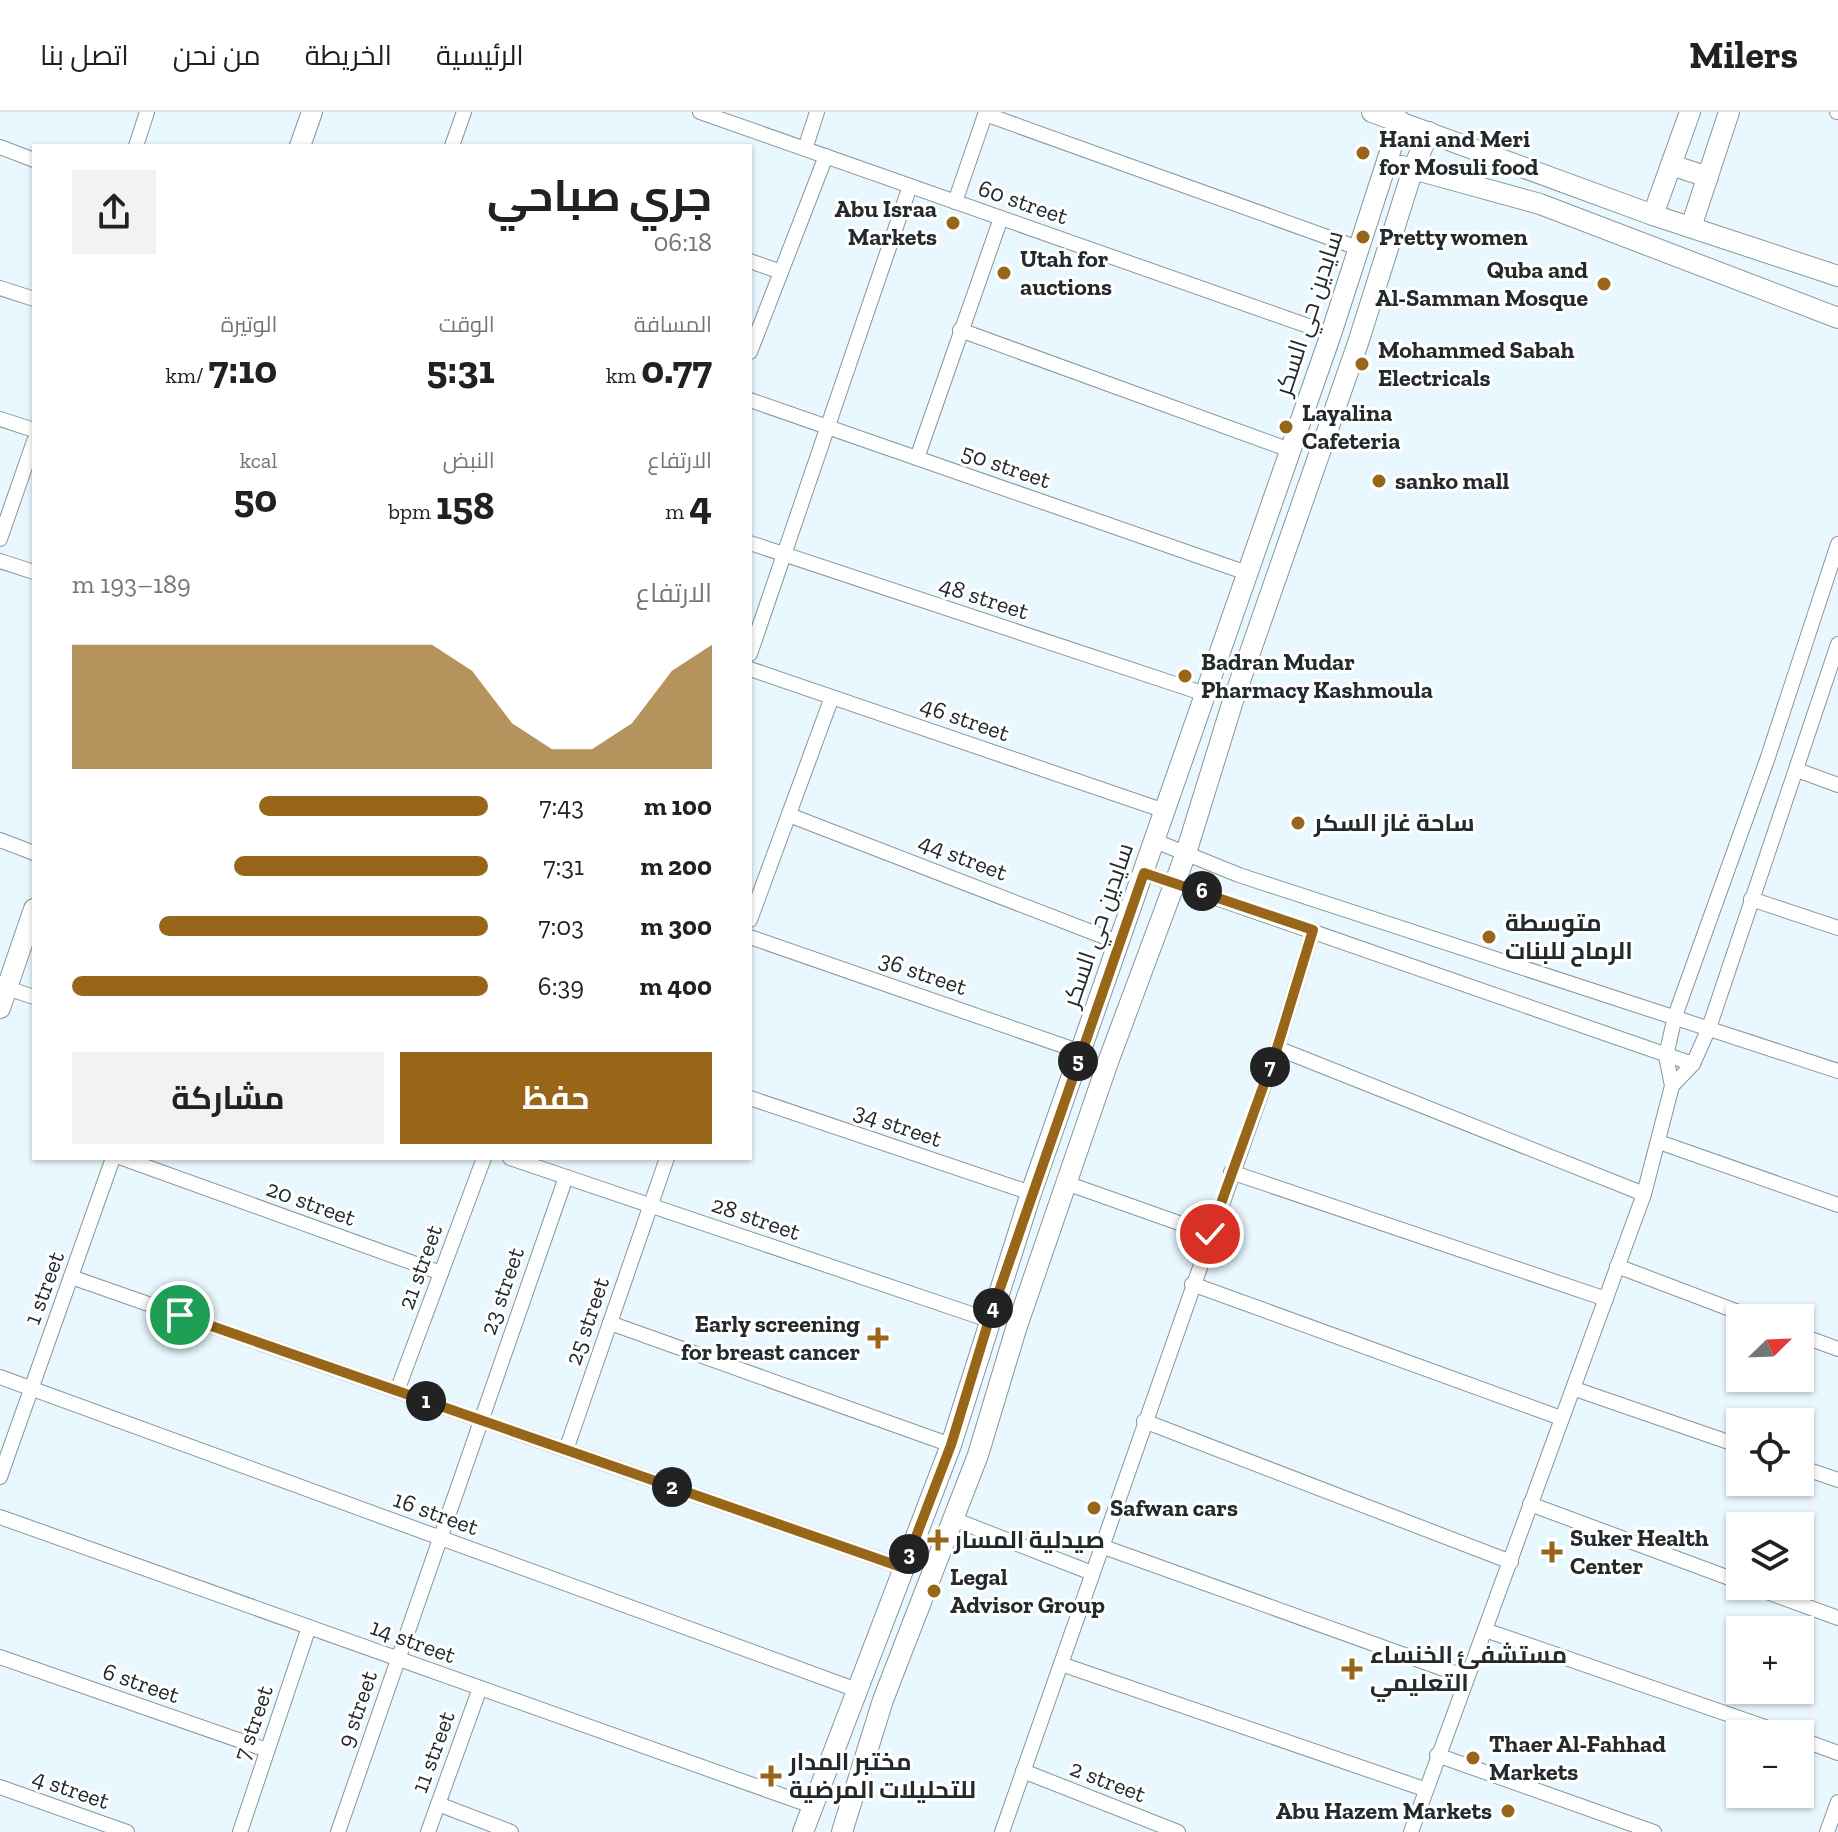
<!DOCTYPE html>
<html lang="ar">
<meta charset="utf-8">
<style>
:root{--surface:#fff;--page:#f2f2f2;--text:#202124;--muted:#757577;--line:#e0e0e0;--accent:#976618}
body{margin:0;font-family:"Zilla Slab",Cairo,serif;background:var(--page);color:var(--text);direction:rtl;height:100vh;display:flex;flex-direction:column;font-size:30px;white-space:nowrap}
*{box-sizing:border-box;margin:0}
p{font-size:26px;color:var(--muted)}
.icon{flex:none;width:44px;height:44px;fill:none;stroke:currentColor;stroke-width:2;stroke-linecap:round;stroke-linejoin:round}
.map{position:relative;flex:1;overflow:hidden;direction:ltr}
.details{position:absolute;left:32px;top:32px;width:720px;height:1016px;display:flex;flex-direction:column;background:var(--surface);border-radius:0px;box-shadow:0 2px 6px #0004;direction:rtl}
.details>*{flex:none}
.needle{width:52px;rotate:67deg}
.controls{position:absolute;left:1726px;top:1192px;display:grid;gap:16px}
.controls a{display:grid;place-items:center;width:88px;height:88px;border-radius:0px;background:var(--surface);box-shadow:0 2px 6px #0004;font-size:40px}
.pin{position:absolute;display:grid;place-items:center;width:68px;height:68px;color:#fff;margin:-34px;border:4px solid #fff;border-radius:50%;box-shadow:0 2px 8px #0007}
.km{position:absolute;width:40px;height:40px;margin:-20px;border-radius:50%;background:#222;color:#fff;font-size:22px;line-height:40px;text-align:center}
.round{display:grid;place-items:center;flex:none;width:84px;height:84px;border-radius:0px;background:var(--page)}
.headline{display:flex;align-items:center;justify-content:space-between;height:136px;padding:0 40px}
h1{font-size:44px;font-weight:700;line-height:60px}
.stats{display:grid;grid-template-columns:repeat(3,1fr);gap:12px;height:136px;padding:8px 40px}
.stats div{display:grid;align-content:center}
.stats b{font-size:40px;font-weight:700}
.stats small{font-size:22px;font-weight:400}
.stats p{font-size:22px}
.chart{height:224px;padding:16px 40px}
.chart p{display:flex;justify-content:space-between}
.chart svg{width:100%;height:144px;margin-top:8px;fill:var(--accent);opacity:.7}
.button{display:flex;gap:16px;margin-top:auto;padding:16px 40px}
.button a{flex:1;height:92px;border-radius:0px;background:var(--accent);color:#fff;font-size:32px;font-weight:700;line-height:92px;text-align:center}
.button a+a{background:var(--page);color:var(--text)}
ul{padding:0 40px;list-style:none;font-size:26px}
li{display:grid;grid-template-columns:128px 96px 1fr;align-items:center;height:60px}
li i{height:20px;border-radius:10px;background:var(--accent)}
header{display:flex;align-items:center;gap:48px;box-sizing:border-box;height:112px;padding:0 40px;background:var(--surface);border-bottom:2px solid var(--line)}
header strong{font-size:38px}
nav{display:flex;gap:44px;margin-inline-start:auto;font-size:28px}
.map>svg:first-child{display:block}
</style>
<header>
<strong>Milers</strong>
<nav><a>الرئيسية</a><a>الخريطة</a><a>من نحن</a><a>اتصل بنا</a></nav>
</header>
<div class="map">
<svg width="1838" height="1720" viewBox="0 0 1838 1720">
<rect width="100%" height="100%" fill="#e8f8fe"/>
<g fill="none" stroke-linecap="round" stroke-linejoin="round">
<defs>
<g id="street">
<path d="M700,0L1331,222"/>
<path d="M1837,0H1838"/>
<path d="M985,2L1358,136"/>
<path d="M136,34L147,0"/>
<path d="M452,34L464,0"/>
<path d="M0,35L34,48"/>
<path d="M805,37L817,0"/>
<path d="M955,90L986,0"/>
<path d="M750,149L781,160"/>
<path d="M0,176L34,187"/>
<path d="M960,218L1290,338"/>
<path d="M750,240L826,44"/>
<path d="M750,288L1247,461"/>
<path d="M0,307L34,318"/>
<path d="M917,346L1001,106"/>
<path d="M0,427L34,329"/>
<path d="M750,431L1205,582"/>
<path d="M0,449L34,460"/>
<path d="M750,542L910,74"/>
<path d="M750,557L1165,699"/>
<path d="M1797,658L1838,673"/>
<path d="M789,703L1120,831"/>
<path d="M0,728L34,741"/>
<path d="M1155,729L1239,763L1838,959"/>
<path d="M1144,761L1693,952"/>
<path d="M1751,787L1838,816"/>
<path d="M750,808L832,585"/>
<path d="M750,825L1081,940"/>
<path d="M7,876L34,885"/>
<path d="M1277,936L1644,1082"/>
<path d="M1672,974L1693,952L1709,916L1838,532"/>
<path d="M750,986L1031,1081"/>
<path d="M1659,1030L1838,1093"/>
<path d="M122,1046L441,1161"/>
<path d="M510,1046L989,1208"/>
<path d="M1231,1060L1606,1187"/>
<path d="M1066,1071L1210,1122"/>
<path d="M1617,1154L1754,1206"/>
<path d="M71,1165L904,1456"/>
<path d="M1192,1172L1561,1306"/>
<path d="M610,1211L951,1333"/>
<path d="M1800,1223L1838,1237"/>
<path d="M0,1265L857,1578"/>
<path d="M1575,1277L1740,1334"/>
<path d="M397,1279L484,1046"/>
<path d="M1144,1309L1511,1450"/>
<path d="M566,1338L667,1046"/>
<path d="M1800,1355L1838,1368"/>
<path d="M0,1365L113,1046"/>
<path d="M1530,1392L1740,1470"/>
<path d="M0,1405L812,1694"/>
<path d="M953,1407L1092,1461"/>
<path d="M1101,1434L1466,1565"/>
<path d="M1751,1474L1838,1506"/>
<path d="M1485,1518L1785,1622"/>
<path d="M0,1545L267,1638"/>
<path d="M1061,1552L1424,1677"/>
<path d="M1800,1627L1838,1641"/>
<path d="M1437,1643L1654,1720"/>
<path d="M1023,1659L1178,1720"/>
<path d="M0,1675L127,1720"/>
<path d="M438,1692L511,1720"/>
<path d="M240,1720L309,1515"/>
<path d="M338,1720L566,1065"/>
<path d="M428,1720L480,1576"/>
<path d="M1002,1720L1277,936L1313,818"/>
<path d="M1411,1720L1644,1082L1672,974L1666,944L1675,904L1767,648L1838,432"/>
<path d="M1827,1720L1838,1690"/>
</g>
<g id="secondary">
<path d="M1372,0L1653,103L1838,164"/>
<path d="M300,34L312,0"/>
<path d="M1671,53L1708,65"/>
<path d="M1402,54L1540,92L1838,206"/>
<path d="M1653,103L1690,0"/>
<path d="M1691,115L1729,0"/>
<path d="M0,896L34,797"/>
<path d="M803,1720L951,1333L1031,1081L1331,222L1400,9"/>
<path d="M842,1720L883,1588L978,1343L1016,1217L1108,950L1186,741L1232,592L1358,231L1413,57L1429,20"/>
</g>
</defs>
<use href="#street" stroke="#88969c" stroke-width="16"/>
<use href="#secondary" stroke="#88969c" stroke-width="22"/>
<use href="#street" stroke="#fff" stroke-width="14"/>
<use href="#secondary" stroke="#fff" stroke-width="20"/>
</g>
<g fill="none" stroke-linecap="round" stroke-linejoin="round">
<defs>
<path id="route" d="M180,1203L904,1456L951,1333L989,1208L1144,761L1313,818L1277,936L1210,1122"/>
</defs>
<use href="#route" stroke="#fff" stroke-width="16"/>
<use href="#route" stroke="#976618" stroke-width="10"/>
</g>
<g fill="#976618" stroke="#fff" stroke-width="3">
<circle cx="1363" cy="41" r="8"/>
<circle cx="953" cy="111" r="8"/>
<circle cx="1363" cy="125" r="8"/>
<circle cx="1004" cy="161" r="8"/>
<circle cx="1604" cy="172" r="8"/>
<circle cx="1362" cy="252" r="8"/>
<circle cx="1286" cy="315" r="8"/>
<circle cx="1379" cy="369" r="8"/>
<circle cx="1185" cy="564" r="8"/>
<circle cx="1298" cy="711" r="8"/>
<circle cx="1489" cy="825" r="8"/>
<path d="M874 1214h8v8h8v8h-8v8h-8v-8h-8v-8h8z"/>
<circle cx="1094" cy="1396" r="8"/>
<path d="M934 1416h8v8h8v8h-8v8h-8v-8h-8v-8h8z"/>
<path d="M1548 1428h8v8h8v8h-8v8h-8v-8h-8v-8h8z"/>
<circle cx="934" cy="1479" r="8"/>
<path d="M1348 1545h8v8h8v8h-8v8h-8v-8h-8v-8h8z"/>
<circle cx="1473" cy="1646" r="8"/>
<path d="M767 1652h8v8h8v8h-8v8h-8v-8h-8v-8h8z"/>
<circle cx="1508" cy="1699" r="8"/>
</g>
<g text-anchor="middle" stroke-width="6" stroke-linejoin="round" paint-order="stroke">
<g font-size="24" font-weight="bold" fill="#242a2c" stroke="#fff" text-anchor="start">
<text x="1379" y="35">Hani and Meri<tspan x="1379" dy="28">for Mosuli food</tspan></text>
<text x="937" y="105" text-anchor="end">Abu Israa<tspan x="937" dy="28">Markets</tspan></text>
<text x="1379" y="133">Pretty women</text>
<text x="1020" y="155">Utah for<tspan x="1020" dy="28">auctions</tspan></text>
<text x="1588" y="166" text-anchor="end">Quba and<tspan x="1588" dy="28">Al-Samman Mosque</tspan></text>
<text x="1378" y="246">Mohammed Sabah<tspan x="1378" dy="28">Electricals</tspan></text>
<text x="1302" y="309">Layalina<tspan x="1302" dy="28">Cafeteria</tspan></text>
<text x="1395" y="377">sanko mall</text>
<text x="1201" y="558">Badran Mudar<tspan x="1201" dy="28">Pharmacy Kashmoula</tspan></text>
<text x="1314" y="719">ساحة غاز السكر</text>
<text x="1505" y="819">متوسطة<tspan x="1505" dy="28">الرماح للبنات</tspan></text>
<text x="860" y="1220" text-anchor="end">Early screening<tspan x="860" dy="28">for breast cancer</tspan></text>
<text x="1110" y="1404">Safwan cars</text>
<text x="1570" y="1434">Suker Health<tspan x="1570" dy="28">Center</tspan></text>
<text x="954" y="1436">صيدلية المسار</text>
<text x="950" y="1473">Legal<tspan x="950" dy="28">Advisor Group</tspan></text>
<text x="1370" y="1551">مستشفئ الخنساء<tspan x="1370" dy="28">التعليمي</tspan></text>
<text x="1489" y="1640">Thaer Al-Fahhad<tspan x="1489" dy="28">Markets</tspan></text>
<text x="789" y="1658">مختبر المدار<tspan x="789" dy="28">للتحليلات المرضية</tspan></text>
<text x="1492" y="1707" text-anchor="end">Abu Hazem Markets</text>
</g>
<g font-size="24" fill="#242a2c" stroke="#fff">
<text transform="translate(1023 90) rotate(19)" y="8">60 street</text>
<text transform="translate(1309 201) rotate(-72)" y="8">سايدين حي السكر</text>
<text transform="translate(1006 354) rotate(19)" y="8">50 street</text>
<text transform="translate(984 486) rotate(18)" y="8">48 street</text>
<text transform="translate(965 607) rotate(19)" y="8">46 street</text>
<text transform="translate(963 745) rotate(21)" y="8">44 street</text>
<text transform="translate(1098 813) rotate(-71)" y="8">سايدين حي السكر</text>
<text transform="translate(923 861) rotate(19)" y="8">36 street</text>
<text transform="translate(898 1013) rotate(19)" y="8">34 street</text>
<text transform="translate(311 1091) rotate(20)" y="8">20 street</text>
<text transform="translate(756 1106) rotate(19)" y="8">28 street</text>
<text transform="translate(420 1155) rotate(-70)" y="8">21 street</text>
<text transform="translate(44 1176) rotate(-70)" y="8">1 street</text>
<text transform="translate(502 1179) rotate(-71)" y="8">23 street</text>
<text transform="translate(587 1209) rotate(-71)" y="8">25 street</text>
<text transform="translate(436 1401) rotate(20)" y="8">16 street</text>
<text transform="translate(413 1529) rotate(20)" y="8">14 street</text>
<text transform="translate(141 1571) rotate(19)" y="8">6 street</text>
<text transform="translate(357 1597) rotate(-71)" y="8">9 street</text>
<text transform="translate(253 1611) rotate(-71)" y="8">7 street</text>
<text transform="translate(433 1640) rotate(-70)" y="8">11 street</text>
<text transform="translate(1108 1669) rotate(21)" y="8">2 street</text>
<text transform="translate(71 1677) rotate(19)" y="8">4 street</text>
</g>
</g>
</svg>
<div class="controls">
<a><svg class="needle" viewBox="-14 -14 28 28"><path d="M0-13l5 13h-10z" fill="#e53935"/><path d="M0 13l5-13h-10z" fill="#757577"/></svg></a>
<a><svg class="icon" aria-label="locate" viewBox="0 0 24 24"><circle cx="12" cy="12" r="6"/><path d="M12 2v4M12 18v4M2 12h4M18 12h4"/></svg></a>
<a><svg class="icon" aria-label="layers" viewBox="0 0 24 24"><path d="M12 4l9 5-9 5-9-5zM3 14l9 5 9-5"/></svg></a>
<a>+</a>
<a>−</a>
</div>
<div class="pin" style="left:180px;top:1203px;background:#1e9e55"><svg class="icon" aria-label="arrive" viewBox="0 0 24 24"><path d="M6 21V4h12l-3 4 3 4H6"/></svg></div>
<div class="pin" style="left:1210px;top:1122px;background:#d93025"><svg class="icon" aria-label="check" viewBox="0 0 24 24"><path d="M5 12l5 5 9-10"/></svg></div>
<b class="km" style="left:426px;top:1289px">1</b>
<b class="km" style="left:672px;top:1375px">2</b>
<b class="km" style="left:909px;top:1442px">3</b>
<b class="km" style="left:993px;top:1196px">4</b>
<b class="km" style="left:1078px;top:949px">5</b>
<b class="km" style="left:1202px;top:779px">6</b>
<b class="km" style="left:1270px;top:955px">7</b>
<section class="details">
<div class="headline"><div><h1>جري صباحي</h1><p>06:18</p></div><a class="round"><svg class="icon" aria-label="share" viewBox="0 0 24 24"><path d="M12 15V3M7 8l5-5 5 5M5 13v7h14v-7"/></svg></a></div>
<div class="stats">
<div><p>المسافة</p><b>0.77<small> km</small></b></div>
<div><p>الوقت</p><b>5:31</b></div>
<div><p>الوتيرة</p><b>7:10<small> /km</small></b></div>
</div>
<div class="stats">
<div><p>الارتفاع</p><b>4<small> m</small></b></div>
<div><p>النبض</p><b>158<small> bpm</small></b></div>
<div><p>kcal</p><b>50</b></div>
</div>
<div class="chart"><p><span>الارتفاع</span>189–193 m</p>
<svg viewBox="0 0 160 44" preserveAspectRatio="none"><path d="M0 44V6L10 6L20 6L30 6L40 6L50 6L60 6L70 6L80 6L90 6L100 14L110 30L120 38L130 38L140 30L150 14L160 6V44z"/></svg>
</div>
<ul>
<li><b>100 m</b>7:43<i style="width:55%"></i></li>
<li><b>200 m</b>7:31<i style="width:61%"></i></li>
<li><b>300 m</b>7:03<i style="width:79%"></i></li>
<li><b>400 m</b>6:39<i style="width:100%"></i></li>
</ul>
<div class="button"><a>حفظ</a><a>مشاركة</a></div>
</section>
</div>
